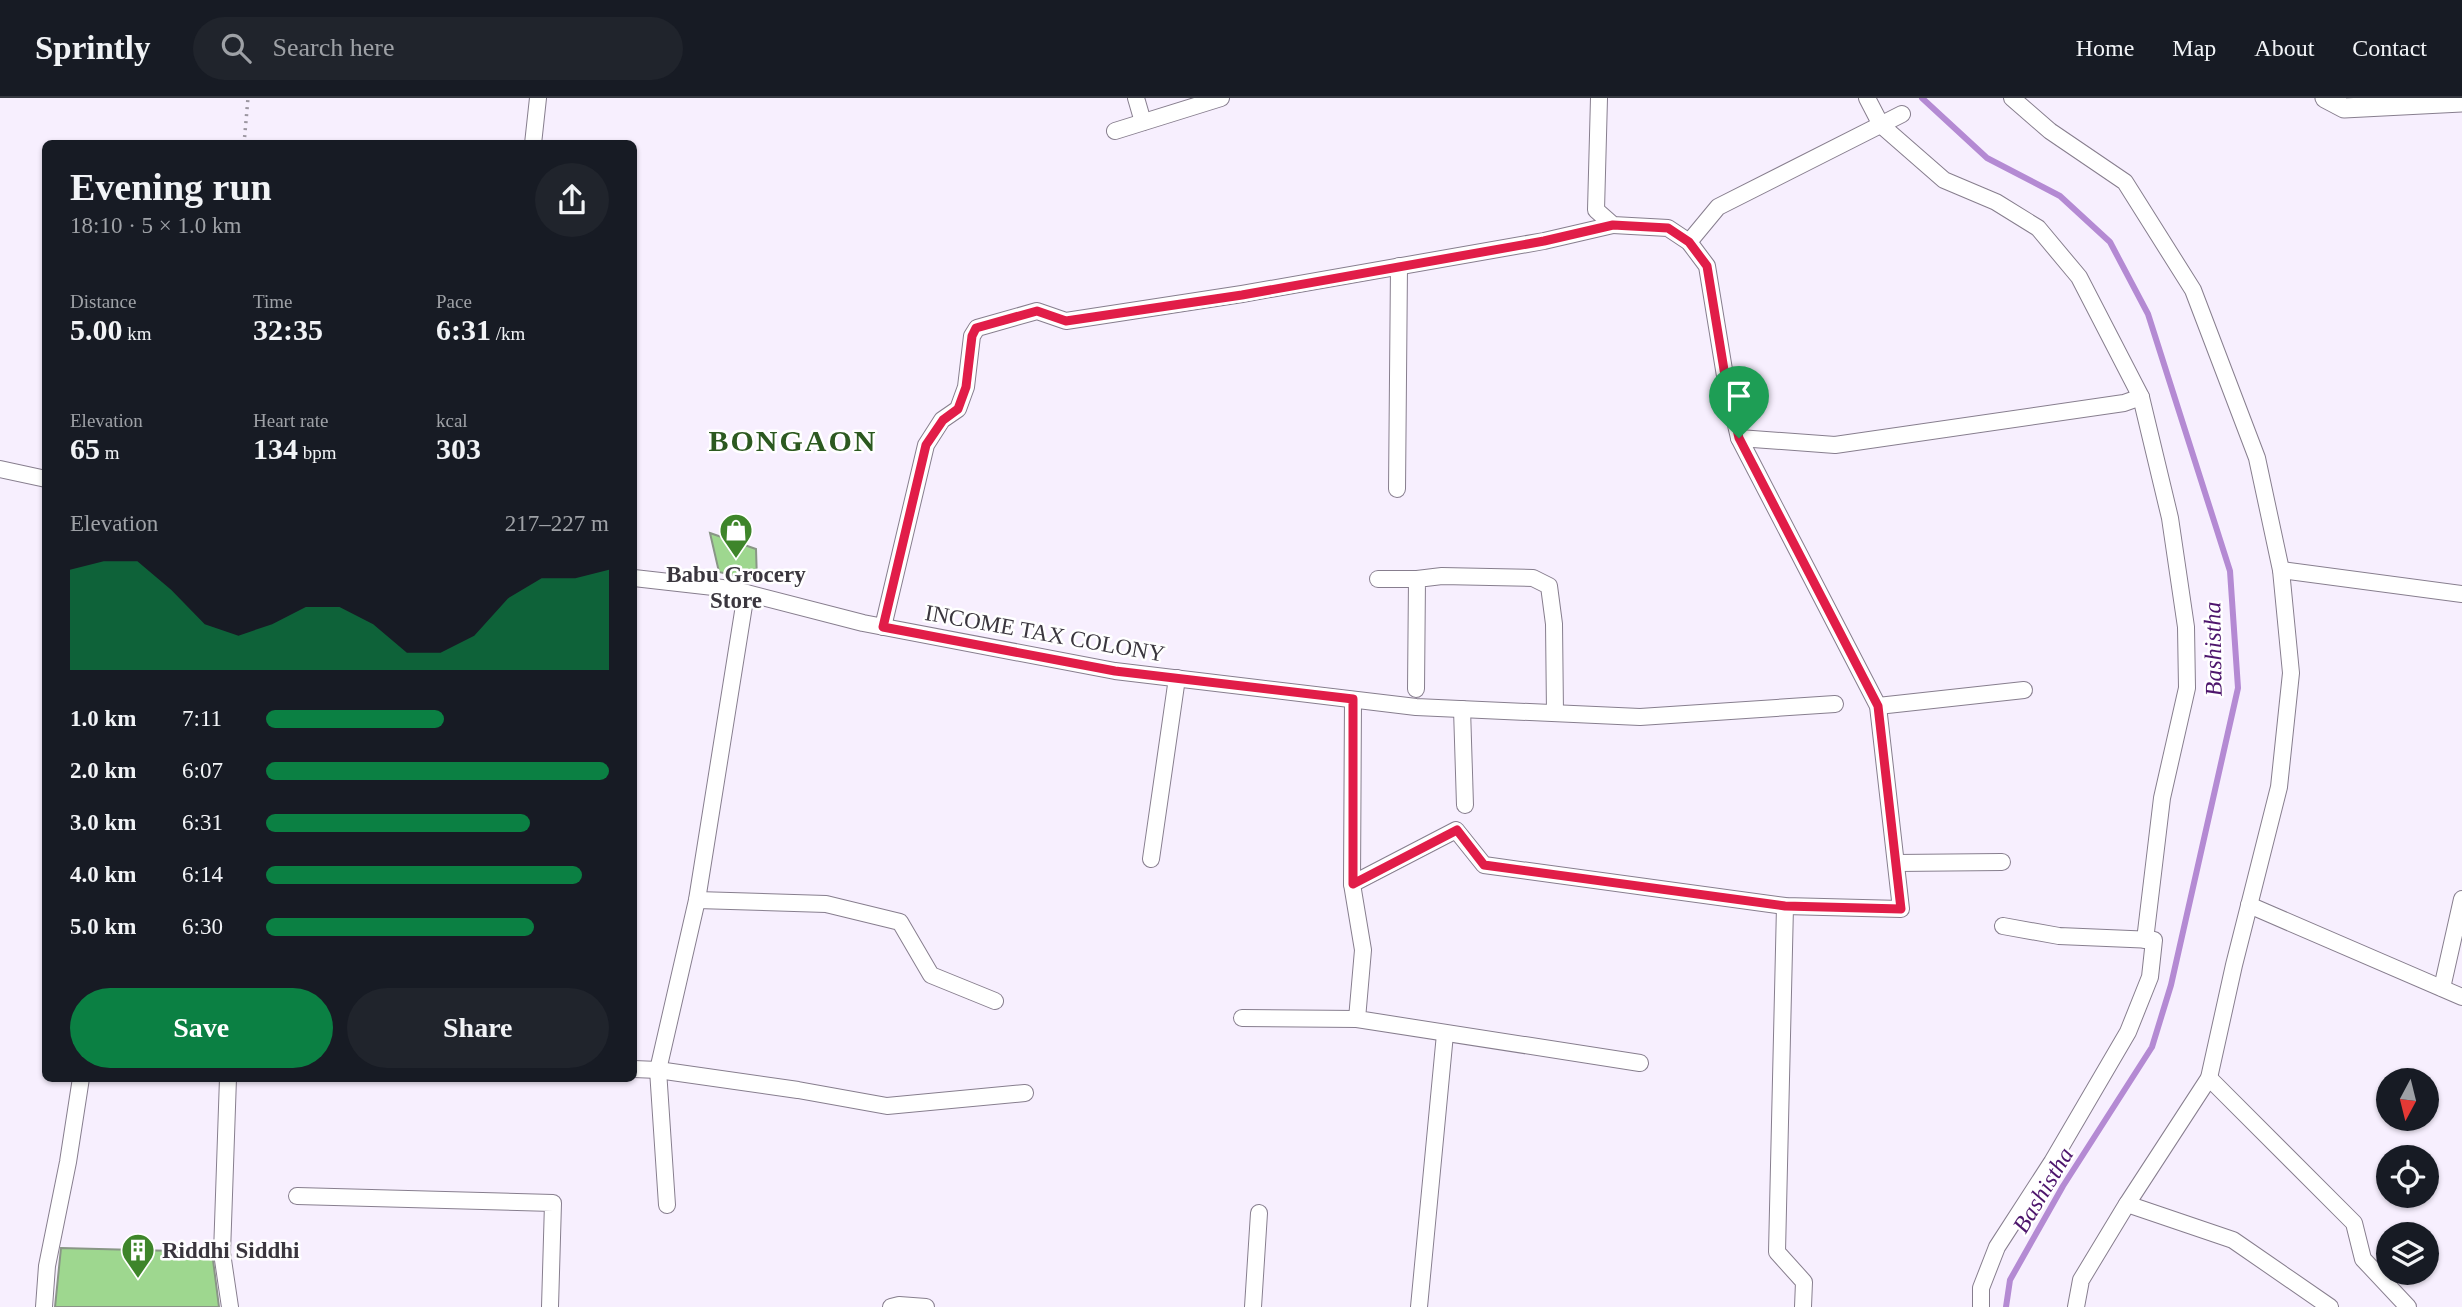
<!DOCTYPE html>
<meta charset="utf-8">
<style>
:root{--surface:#171b24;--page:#20242c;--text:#f1f3f6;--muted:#9ea1a6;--line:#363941;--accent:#0b8043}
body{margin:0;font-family:Georgia,serif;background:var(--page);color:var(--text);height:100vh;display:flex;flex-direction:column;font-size:26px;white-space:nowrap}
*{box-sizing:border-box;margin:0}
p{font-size:23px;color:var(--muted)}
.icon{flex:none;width:38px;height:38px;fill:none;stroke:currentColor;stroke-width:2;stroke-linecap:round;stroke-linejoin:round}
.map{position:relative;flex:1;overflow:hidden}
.sheet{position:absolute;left:42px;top:42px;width:595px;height:942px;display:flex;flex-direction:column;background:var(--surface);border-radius:10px;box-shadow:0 2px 5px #0004}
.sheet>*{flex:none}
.needle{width:46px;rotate:187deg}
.tools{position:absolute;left:2376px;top:970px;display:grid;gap:14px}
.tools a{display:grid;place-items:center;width:63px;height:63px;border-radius:50%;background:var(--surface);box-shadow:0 2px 5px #0004;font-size:35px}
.pin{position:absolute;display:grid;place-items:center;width:60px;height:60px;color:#fff;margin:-72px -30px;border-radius:50% 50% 50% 0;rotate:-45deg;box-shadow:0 0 7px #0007}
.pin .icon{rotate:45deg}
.round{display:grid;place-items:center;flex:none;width:74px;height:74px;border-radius:37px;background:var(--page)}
.summary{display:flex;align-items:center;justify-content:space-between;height:119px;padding:0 28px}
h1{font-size:38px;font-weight:700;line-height:52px}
.stats{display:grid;grid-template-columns:repeat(3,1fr);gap:10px;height:119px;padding:7px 28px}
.stats div{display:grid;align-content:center}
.stats b{font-size:30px;font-weight:700}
.stats small{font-size:19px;font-weight:400}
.stats p{font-size:19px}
.chart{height:196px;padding:14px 28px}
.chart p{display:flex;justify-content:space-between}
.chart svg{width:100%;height:126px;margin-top:7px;fill:var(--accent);opacity:.7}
.cta{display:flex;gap:14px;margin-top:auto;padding:14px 28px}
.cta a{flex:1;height:80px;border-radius:42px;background:var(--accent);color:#fff;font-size:28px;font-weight:700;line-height:80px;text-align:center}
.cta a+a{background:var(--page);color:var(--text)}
ul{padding:0 28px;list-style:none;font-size:23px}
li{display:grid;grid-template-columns:112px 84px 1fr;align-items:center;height:52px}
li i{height:18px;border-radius:9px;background:var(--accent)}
header{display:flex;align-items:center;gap:42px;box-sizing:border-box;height:98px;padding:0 35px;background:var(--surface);border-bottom:2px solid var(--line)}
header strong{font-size:33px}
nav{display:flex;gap:38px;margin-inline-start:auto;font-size:24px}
.search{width:490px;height:63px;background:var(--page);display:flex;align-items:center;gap:18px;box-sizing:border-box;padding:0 24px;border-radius:38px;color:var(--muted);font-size:26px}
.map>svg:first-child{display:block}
</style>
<header>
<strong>Sprintly</strong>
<div class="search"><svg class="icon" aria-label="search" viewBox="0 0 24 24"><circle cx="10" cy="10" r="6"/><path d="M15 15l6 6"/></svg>Search here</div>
<nav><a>Home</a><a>Map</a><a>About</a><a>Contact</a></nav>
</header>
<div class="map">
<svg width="2462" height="1209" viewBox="0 0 2462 1209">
<rect width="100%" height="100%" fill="#f7effe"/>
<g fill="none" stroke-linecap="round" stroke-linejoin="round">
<path stroke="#b48ad3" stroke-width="6" d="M1922,0L1987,60L2060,98L2110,144L2148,216L2230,473L2238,590L2171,887L2152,949L2063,1088L2010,1182L2006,1209"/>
</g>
<g fill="#9ed78f" stroke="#899686" stroke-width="2">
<path d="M710,435L756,451L757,483L719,474Z"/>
<path d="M61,1150L212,1154L219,1209H55Z"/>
</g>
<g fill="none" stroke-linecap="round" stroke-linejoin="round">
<defs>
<g id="minor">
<path d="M1136,0L1143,24"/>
<path d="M1867,0L1881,27L1944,82L1996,104L2038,130L2079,179L2141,299L2170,420L2186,529L2187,590L2162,700L2145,842"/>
<path d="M2012,0L2050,33L2125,84L2193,192L2257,360L2281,472L2291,575L2279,689L2234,867L2209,980L2127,1106L2081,1182L2076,1209"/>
<path d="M1115,33L1221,0"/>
<path d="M533,46L538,0"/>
<path d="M1689,144L1718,109L1902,16"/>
<path d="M1739,340L1835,347L2124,305L2141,299"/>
<path d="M0,371L46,381"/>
<path d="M1397,391L1399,168"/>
<path d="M2281,472L2462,496"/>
<path d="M634,480L731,491L863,525L1115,573L1416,609L1640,619L1835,606"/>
<path d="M1378,481H1417"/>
<path d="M883,529L926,347L942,322L958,311L966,289L972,238L977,230L1037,213L1066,223L1242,196L1544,143L1613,127"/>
<path d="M1416,591L1417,481L1442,478L1533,480L1549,488L1554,526L1555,615"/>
<path d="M1353,602L1352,786L1363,852L1357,921L1640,965"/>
<path d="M1878,608L2024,592"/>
<path d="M1462,611L1465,707"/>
<path d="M1151,761L1177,580"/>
<path d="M1896,765L2002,764"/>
<path d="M1352,786L1456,732L1484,767L1785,808L1901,811L1878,608L1739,340L1726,284L1707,168L1689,144L1668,130L1613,127L1596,112L1599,0"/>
<path d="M697,802L826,806L900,824L931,877L995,903"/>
<path d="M2249,807L2462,899"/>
<path d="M1785,808L1777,1154L1804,1184L1803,1209"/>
<path d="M2442,890L2462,801"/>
<path d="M1242,920L1357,921"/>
<path d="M634,971L658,972L798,992L887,1008L1025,995"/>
<path d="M228,980L222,1155L230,1209"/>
<path d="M2209,980L2354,1125L2363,1161L2408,1209"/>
<path d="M297,1098L553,1105L550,1209"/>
<path d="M2127,1106L2233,1142L2330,1209"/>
<path d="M667,1107L658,972L697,802L746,495"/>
<path d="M44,1209L47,1168L68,1064L81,980"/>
<path d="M891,1209L899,1207L926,1209"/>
<path d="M1253,1209L1259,1115"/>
<path d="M1419,1209L1445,936"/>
<path d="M1981,1209V1190L1997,1149L2052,1064L2128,934L2150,879L2154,842L2059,838L2003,828"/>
</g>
<path id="tertiary" d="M2325,0L2344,10L2462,4"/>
</defs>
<use href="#minor" stroke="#877e8e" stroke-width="18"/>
<use href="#tertiary" stroke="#877e8e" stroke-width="21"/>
<path stroke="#9c96a1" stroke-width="3.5" stroke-dasharray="2 5" stroke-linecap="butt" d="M244,46L248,0"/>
<use href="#minor" stroke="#fff" stroke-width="16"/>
<use href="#tertiary" stroke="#fff" stroke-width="19"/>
</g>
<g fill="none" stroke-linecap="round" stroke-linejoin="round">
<defs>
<path id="route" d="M1613,127L1668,130L1689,144L1707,168L1726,284L1739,340L1878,608L1901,811L1785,808L1484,767L1457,732L1353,786V601L1115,573L883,529L926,347L943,322L958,311L966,289L972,238L976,230L1037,213L1066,223L1242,197L1544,143Z"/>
</defs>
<use href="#route" stroke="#fff" stroke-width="14"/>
<use href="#route" stroke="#e11d48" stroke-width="9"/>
</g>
<defs>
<symbol id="shop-pin" viewBox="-11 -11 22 30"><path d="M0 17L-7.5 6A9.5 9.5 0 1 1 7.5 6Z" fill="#3e852a" stroke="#fff"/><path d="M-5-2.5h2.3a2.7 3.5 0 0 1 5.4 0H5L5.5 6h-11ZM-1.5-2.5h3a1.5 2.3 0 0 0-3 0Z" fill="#fff"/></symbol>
<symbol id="building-pin" viewBox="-11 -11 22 30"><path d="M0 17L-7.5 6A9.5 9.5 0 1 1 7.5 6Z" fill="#3e852a" stroke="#fff"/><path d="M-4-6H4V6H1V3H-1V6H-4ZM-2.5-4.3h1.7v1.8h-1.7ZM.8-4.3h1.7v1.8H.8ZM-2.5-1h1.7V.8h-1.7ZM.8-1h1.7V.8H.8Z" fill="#fff"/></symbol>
</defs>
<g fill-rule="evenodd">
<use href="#shop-pin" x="717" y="413" width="38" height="52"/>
<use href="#building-pin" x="119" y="1133" width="38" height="52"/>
</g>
<g text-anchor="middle" stroke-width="5" stroke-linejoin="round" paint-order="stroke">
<g font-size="23" font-weight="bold" fill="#3a363e" stroke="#fff">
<text x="736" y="484">Babu Grocery<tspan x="736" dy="26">Store</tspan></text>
<text x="162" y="1160" text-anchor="start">Riddhi Siddhi</text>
</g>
<g font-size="23" fill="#3a363e" stroke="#fff">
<text transform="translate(1045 535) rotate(10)" y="8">INCOME TAX COLONY</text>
</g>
<g font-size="24" font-style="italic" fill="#4d156c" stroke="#fff">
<text transform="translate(2213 551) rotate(-91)" y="8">Bashistha</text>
<text transform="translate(2043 1092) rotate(-59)" y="8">Bashistha</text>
</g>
<g font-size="30" font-weight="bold" letter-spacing="2" fill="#2c5920" stroke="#fff">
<text x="793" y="353">BONGAON</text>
</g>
</g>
</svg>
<div class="tools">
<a><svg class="needle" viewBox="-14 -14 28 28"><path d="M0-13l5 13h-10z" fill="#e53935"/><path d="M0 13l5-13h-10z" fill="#9ea1a6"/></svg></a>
<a><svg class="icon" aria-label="locate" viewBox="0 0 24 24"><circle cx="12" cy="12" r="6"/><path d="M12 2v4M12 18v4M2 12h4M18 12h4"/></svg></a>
<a><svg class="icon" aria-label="layers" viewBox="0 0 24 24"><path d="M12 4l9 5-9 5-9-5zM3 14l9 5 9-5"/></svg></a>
</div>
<div class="pin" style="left:1739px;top:340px;background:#1e9e55"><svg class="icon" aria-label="arrive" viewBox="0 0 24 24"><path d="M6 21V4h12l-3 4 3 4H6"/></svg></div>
<section class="sheet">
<div class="summary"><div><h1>Evening run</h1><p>18:10 · 5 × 1.0 km</p></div><a class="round"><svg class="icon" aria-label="share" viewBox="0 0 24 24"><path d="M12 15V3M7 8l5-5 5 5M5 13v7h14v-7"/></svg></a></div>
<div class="stats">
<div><p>Distance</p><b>5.00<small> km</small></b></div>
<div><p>Time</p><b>32:35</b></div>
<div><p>Pace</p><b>6:31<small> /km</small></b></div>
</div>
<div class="stats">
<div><p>Elevation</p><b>65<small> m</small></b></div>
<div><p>Heart rate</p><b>134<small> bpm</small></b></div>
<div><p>kcal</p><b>303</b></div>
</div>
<div class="chart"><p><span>Elevation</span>217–227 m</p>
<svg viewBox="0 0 160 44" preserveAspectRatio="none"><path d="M0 44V9L10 6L20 6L30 16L40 28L50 32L60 28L70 22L80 22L90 28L100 38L110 38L120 32L130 19L140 12L150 12L160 9V44z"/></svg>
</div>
<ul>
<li><b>1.0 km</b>7:11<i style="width:52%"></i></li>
<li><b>2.0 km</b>6:07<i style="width:100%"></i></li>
<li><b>3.0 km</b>6:31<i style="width:77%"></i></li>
<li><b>4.0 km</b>6:14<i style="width:92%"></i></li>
<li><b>5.0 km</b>6:30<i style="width:78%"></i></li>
</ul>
<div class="cta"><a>Save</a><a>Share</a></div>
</section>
</div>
